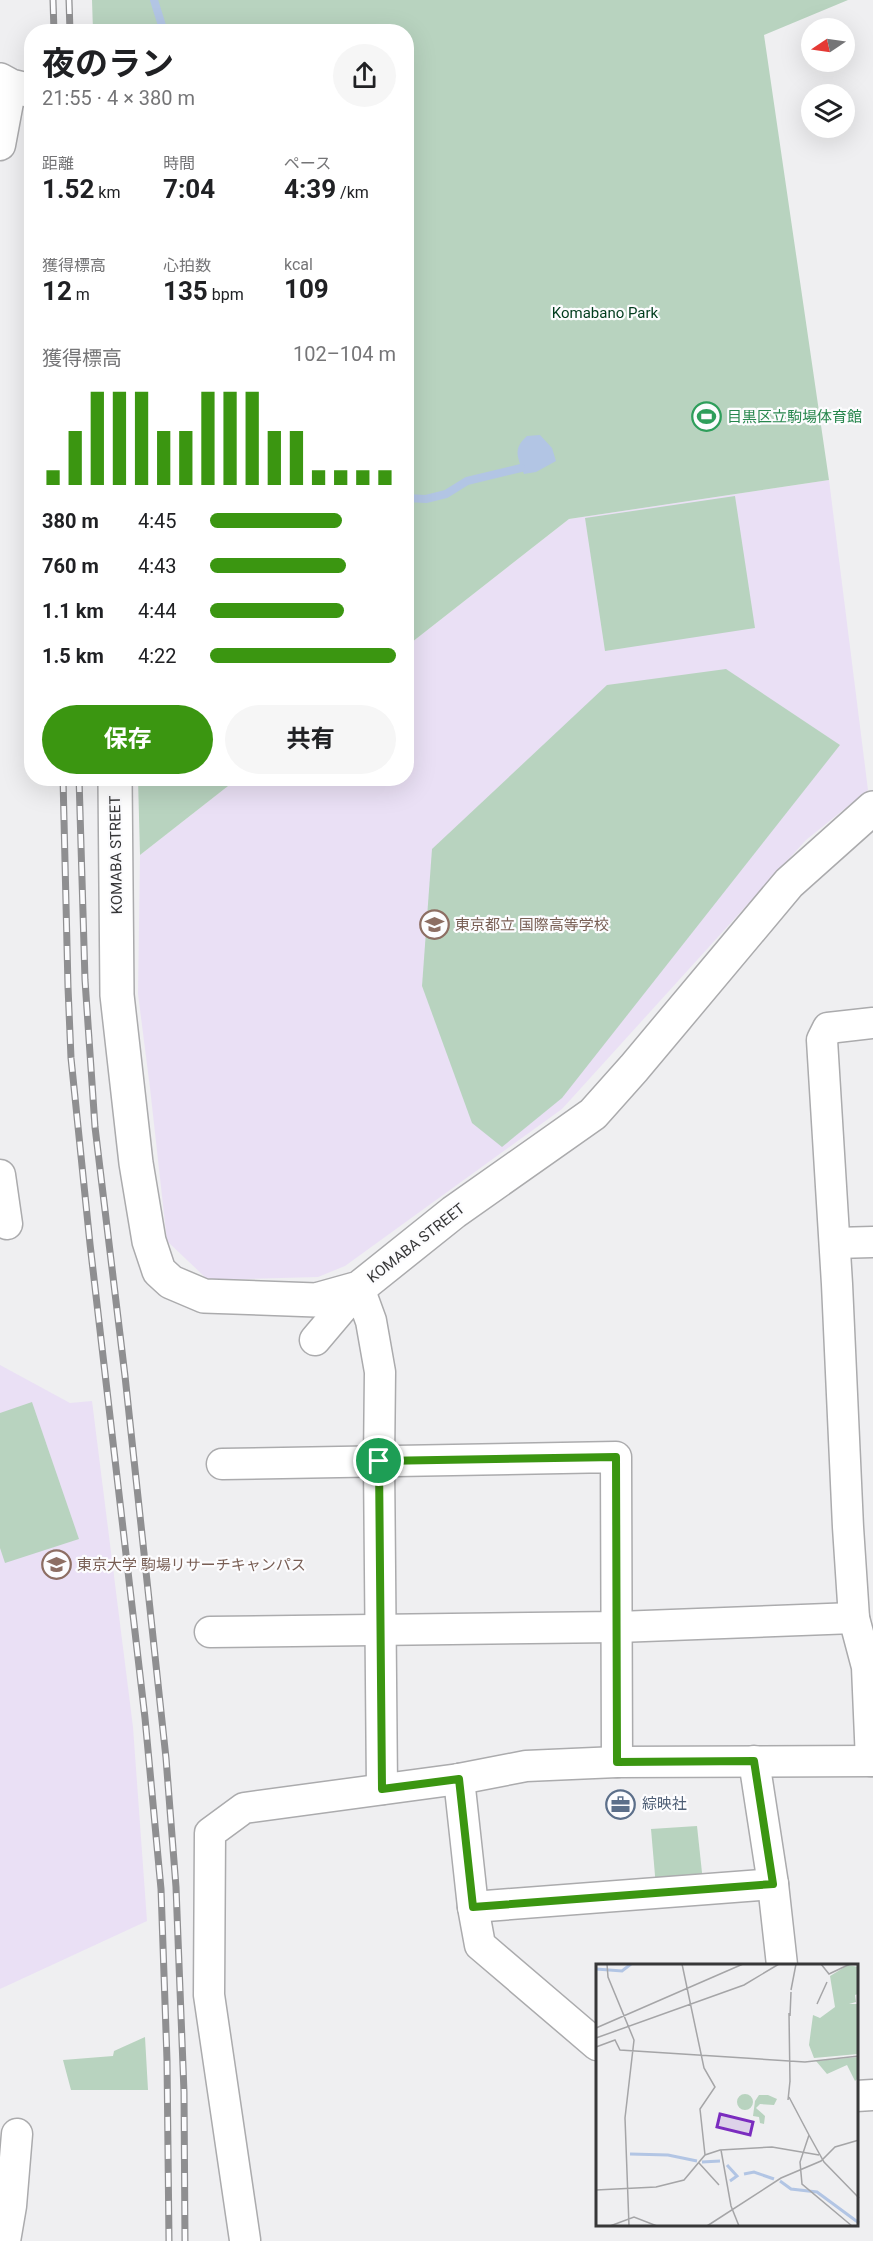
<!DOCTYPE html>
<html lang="ja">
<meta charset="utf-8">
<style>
:root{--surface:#fff;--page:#f6f6f6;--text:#202124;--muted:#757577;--accent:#3b9611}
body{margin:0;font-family:Roboto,"Noto Sans JP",sans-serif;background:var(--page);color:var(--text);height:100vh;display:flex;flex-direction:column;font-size:22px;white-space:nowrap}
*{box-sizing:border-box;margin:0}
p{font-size:20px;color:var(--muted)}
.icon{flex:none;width:33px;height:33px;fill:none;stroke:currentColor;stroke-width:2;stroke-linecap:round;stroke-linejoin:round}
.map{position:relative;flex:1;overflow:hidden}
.details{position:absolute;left:24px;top:24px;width:390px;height:762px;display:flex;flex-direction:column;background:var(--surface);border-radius:24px;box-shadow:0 6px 24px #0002}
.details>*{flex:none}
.needle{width:39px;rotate:257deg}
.buttons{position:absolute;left:801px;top:18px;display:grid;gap:12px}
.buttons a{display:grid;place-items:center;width:54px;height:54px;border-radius:50%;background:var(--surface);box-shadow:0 6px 24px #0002;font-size:30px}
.pin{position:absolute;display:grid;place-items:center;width:51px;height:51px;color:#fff;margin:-26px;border:3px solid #fff;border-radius:50%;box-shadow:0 2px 6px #0007}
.round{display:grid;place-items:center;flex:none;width:63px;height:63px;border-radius:32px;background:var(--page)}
.head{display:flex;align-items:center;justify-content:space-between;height:102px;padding:0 18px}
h1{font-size:33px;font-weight:700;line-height:45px}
.figures{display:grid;grid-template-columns:repeat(3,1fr);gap:9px;height:102px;padding:6px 18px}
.figures div{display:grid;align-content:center}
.figures b{font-size:26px;font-weight:700}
.figures small{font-size:16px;font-weight:400}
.figures p{font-size:16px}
.chart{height:168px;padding:12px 18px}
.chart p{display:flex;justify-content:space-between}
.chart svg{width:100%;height:108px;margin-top:6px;stroke:var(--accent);stroke-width:6}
.action{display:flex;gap:12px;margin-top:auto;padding:12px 18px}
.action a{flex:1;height:69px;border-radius:36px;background:var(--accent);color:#fff;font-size:24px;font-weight:700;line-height:69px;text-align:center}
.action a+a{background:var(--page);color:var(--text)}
ul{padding:0 18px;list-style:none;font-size:20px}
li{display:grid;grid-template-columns:96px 72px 1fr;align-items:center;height:45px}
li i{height:15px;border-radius:8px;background:var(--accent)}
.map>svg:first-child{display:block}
</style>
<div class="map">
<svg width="873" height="2241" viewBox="0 0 873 2241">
<rect width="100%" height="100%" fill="#efeff1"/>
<g fill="#eae0f5">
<path d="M829,480L868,790L806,840L562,1109L345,1266L318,1277L208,1280L167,1241L150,1088L138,994L140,855L237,779L406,778L407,646L569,519Z"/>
<path d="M0,1365L70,1403L92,1401L133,1727L147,1921L0,1989Z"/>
</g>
<g fill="#b8d3bf">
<path d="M92,0H848L764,35L829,480L569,519L407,646L406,32L93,31Z"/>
<path d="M735,496L755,628L605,651L585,518Z"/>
<path d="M726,669L840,745L562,1098L502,1147L472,1123L422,986L432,849L607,685Z"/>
<path d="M138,778H237V779L140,855Z"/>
<path d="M32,1402L79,1539L5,1563L0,1548V1413Z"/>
<path d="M697,1826L703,1882L656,1887L651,1829Z"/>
<path d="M145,2037L148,2090H71L63,2060L113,2056L114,2051Z"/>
</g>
<path fill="#b2c5e4" d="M540,435L552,448L556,461L536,472L524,474C518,458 512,449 527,436Z"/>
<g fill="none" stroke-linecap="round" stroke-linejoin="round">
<g stroke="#b2c5e4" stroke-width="8">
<path d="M154,0L164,32"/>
<path d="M406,498L426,499L446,494L467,481L521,468"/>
</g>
<defs>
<g id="street">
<path d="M0,145L11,86"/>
<path d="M0,1175L7,1224"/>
<path d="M835,1243L873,1242"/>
<path d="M315,1340L359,1288L371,1321L380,1372L379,1461L382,1789"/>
<path d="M222,1464L616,1457L617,1762"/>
<path d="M210,1632L618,1627L854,1618"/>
<path d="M754,1761L773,1884L782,1965"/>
<path d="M871,1761L867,1667L854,1618L848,1527L837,1284L822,1040L828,1028L873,1023"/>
<path d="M459,1779L473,1907L480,1945L597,2045"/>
<path d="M473,1907L773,1884"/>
<path d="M856,2096L873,2095"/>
<path d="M245,2240L209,1995L210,1833L244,1808L459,1779L526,1766L617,1762L873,1761"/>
<path d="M5,2241L11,2206L17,2134"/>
</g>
<g id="secondary">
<path d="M0,80L11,86L32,91"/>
<path d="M115,778L117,995L136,1163L149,1241L159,1271L171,1282L204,1296L316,1300L359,1288L454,1212L593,1114L634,1068L789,883L873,808"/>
</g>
</defs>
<use href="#street" stroke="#ababad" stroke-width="33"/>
<use href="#secondary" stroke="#ababad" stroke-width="36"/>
<use href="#street" stroke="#fff" stroke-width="30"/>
<use href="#secondary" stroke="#fff" stroke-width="33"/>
<defs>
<g id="rail">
<path d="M53,0L54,32"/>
<path d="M69,0L70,32"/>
<path d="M63,778L68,987L71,1058L90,1244L145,1718L161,1889L167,2060L169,2241"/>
<path d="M79,778L85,980L95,1127L125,1376L166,1758L176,1887L184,2092L185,2241"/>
</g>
</defs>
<use href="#rail" stroke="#8f8f91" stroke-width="7"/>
<use href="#rail" stroke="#fcfcfe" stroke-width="4.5" stroke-dasharray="14" stroke-linecap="butt"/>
</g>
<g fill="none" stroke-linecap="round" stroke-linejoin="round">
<defs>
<path id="route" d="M616,1457L617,1762L754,1761L773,1884L473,1907L459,1779L382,1789L379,1461Z"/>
</defs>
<use href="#route" stroke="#fff" stroke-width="12"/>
<use href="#route" stroke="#3b9611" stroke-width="8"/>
</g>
<defs>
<symbol id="stadium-ring" viewBox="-11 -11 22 22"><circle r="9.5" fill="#fcfcfe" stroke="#2e9e5b" stroke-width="1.5"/><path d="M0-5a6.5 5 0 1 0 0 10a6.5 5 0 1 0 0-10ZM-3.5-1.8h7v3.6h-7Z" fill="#2e9e5b"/></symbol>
<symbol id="school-ring" viewBox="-11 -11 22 22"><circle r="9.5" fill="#fcfcfe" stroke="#8d6e63" stroke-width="1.5"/><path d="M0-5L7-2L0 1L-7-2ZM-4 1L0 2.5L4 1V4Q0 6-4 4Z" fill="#8d6e63"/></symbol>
<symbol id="university-ring" viewBox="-11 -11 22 22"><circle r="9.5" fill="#fcfcfe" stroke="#8d6e63" stroke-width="1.5"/><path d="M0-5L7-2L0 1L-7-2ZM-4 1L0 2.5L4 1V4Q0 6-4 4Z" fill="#8d6e63"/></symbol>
<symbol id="office-ring" viewBox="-11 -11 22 22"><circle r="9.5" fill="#fcfcfe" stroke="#5c6f8a" stroke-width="1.5"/><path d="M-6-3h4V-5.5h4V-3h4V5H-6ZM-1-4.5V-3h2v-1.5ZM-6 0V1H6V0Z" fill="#5c6f8a"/></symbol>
</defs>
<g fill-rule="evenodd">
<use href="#stadium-ring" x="690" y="400" width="33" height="33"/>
<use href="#school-ring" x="418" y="908" width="33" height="33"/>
<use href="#university-ring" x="40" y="1548" width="33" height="33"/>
<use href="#office-ring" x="604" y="1788" width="33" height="33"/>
</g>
<g text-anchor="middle" stroke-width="4.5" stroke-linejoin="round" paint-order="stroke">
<g font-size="15" fill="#003c1d" stroke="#fcfcfe">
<text x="605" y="318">Komabano Park</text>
</g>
<g font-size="15" fill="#27864d" stroke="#fcfcfe" text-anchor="start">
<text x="727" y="422">目黒区立駒場体育館</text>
</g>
<g font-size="15" fill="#373738" stroke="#fcfcfe">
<text transform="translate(116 855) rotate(-91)" y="5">KOMABA STREET</text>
<text transform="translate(416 1243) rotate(-38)" y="5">KOMABA STREET</text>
</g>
<g font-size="15" fill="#785e54" stroke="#fcfcfe" text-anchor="start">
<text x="455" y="930">東京都立 国際高等学校</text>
<text x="77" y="1570">東京大学 駒場リサーチキャンパス</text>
</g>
<g font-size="15" fill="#4e5e75" stroke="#fcfcfe" text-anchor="start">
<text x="642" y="1809">綜映社</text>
</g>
</g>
<g transform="translate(596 1964)">
<rect width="262" height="262" fill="#efeff1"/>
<path d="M252,1L262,3V30L259,31L260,38L253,40H261L262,46V90L218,94L213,81L217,51L224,54L239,43L234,12ZM262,93V114L259,117L251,101L231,110L220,97ZM141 138a8 8 0 1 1 16 0a8 8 0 1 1-16 0ZM172,131L181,135L178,141L164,140L160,144L169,152L168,160L164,159L163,153L157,152L159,137L163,131Z" fill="#b8d3bf"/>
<path fill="none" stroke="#b2c5e4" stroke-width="3" d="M0,5L26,7L35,0M34,190L72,191L101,197M106,198L124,197M131,201L141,212L134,217M148,210L158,208L178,215M184,217L195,225L221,228L263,259"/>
<path fill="none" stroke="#a5a5a7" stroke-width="1.5" d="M11,0L12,13L38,76L29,154L33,262M86,0L108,104L119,123L104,145L109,191M225,0L233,10L254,0M195,26L200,0M221,40L231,18M193,49L194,118M194,52L195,28M0,64L147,0M0,74L148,21L183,0M0,83L19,76L24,86L209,98L263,92M193,133L213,171L204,198L206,220L256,262M192,136L194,117M213,171L228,198L263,234M125,186L135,242L143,262M103,199L123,221M0,226L60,223L88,216L109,191L124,186L176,183L223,191M14,262L38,253L61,262M111,262L185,214L225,197L239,183L263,176"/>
<path fill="#7b2cbf" fill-opacity="0.15" stroke="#7b2cbf" stroke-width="3" d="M124,150L157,158L154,171L121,163Z"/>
<rect width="262" height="262" fill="none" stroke="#373738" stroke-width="3"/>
</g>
</svg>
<div class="buttons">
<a><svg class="needle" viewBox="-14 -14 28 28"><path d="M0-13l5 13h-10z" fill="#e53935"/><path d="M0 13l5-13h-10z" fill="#757577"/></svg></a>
<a><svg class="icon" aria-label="layers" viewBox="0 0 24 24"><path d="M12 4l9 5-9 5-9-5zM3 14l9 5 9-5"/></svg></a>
</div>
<div class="pin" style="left:379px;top:1461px;background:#1e9e55"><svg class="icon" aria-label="arrive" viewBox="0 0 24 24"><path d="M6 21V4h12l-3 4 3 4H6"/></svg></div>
<section class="details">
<div class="head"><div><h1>夜のラン</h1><p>21:55 · 4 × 380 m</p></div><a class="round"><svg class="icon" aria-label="share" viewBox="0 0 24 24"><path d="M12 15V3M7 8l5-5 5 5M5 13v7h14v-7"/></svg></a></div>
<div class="figures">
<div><p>距離</p><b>1.52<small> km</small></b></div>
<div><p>時間</p><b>7:04</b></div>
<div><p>ペース</p><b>4:39<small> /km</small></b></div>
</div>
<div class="figures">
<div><p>獲得標高</p><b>12<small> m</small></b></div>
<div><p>心拍数</p><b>135<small> bpm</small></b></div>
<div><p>kcal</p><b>109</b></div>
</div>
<div class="chart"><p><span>獲得標高</span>102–104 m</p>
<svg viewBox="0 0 160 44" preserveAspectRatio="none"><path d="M5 44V38M15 44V22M25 44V6M35 44V6M45 44V6M55 44V22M65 44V22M75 44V6M85 44V6M95 44V6M105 44V22M115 44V22M125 44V38M135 44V38M145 44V38M155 44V38"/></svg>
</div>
<ul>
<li><b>380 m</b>4:45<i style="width:71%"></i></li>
<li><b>760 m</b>4:43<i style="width:73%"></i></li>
<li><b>1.1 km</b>4:44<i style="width:72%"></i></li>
<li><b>1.5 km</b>4:22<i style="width:100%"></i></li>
</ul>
<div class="action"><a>保存</a><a>共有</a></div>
</section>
</div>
